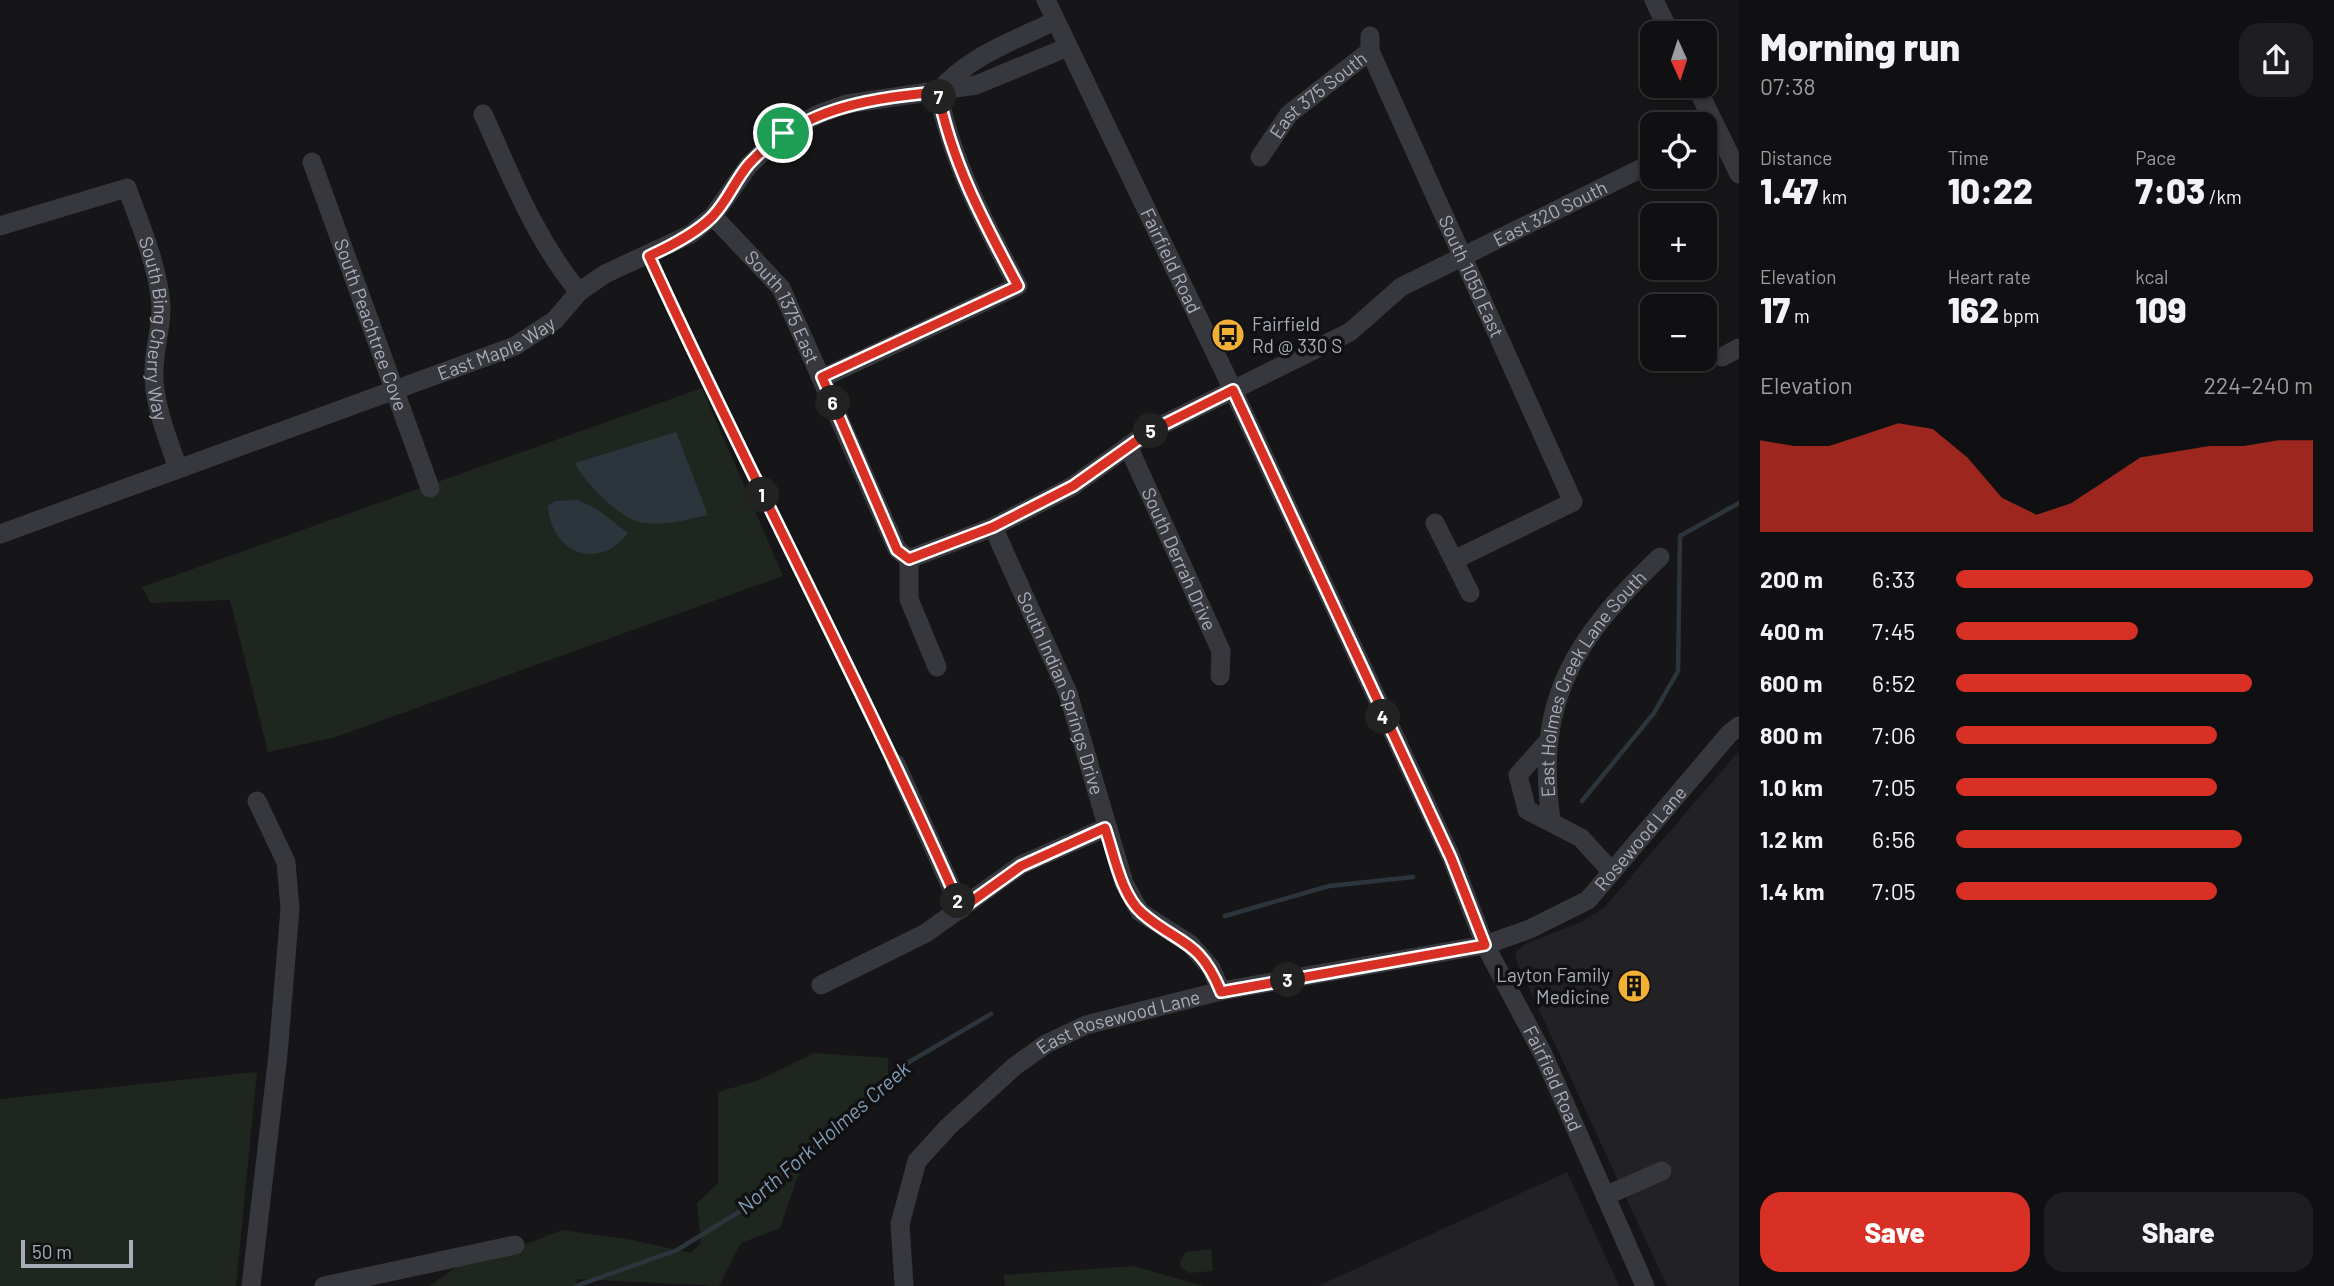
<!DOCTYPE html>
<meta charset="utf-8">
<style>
:root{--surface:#101012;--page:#1e1e20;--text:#f1f3f6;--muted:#9c9d9f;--line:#303032;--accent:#d93025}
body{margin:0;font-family:Barlow,sans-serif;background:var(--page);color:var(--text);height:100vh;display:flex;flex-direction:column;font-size:26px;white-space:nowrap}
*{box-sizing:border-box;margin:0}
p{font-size:23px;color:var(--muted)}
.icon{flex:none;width:38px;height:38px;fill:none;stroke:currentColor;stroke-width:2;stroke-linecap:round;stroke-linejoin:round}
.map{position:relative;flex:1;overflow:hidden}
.side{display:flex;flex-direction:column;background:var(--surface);width:595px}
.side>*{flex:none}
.needle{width:46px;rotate:177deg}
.fabs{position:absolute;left:1640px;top:21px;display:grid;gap:14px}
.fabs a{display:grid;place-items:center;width:77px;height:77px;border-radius:14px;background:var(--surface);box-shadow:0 4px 10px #0003,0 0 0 2px var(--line);font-size:35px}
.scale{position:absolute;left:21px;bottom:18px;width:112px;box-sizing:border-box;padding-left:7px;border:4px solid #a8adb8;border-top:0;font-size:19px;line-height:24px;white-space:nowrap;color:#a8adb8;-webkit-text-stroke:5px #111113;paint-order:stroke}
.pin{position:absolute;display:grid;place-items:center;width:60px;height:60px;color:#fff;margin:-30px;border:4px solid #fff;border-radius:50%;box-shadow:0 2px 7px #0007}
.km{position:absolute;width:35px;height:35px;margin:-18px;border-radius:50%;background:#222;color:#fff;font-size:19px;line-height:35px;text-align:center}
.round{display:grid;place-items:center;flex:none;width:74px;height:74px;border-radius:21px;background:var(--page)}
.headline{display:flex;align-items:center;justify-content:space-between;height:119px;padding:0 21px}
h1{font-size:38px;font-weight:800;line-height:52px}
.metrics{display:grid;grid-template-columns:repeat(3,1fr);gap:10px;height:119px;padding:7px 21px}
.metrics div{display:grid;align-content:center}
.metrics b{font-size:35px;font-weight:800}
.metrics small{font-size:19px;font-weight:400}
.metrics p{font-size:19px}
.chart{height:196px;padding:14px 21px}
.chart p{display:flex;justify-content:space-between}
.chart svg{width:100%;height:126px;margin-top:7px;fill:var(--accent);opacity:.7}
.action{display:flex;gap:14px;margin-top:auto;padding:14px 21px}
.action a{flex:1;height:80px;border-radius:21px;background:var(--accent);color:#fff;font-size:28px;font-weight:800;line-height:80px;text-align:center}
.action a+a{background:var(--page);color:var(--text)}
ul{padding:0 21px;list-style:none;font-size:23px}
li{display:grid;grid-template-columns:112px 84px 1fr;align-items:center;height:52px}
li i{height:18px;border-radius:9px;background:var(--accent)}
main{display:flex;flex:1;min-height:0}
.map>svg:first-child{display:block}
</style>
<main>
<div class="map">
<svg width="1739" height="1286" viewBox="0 0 1739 1286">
<rect width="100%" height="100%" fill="#161618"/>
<g fill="#222225">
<path d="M1739,751V1286H1667L1516,960V952L1525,944L1579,923L1604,908Z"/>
<path d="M1567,1172L1619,1286H1318Z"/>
</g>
<g fill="#1e261f">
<path d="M702,388L783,576L336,737L268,752L230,600L150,603L142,587Z"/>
<path d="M814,1053L888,1058V1087L830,1123L796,1181L780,1228L741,1243L719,1286L578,1279L574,1286H429L459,1265L508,1251L562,1230L632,1240L691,1253L701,1243L697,1203L718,1183V1092L759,1080Z"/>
<path d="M257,1072L236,1286H0V1099Z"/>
<path d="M1211,1249L1213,1271L1189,1273L1181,1268L1180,1260L1186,1252Z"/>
<path d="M1134,1266L1203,1286H1005L1004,1275Z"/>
</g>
<g fill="#2c353c">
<path d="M676,432L708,515C686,520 666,526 643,523C621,520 584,482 575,463Z"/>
<path d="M577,500L597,509L628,533C598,572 551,553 548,506L555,501Z"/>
</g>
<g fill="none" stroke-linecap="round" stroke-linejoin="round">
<g stroke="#2c353c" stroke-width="4.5">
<path d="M1582,801L1654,713L1678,671L1680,536L1739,503"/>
<path d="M1225,916L1329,886L1413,877"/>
<path d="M576,1286L677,1250L739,1212L909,1062L991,1014"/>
</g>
<path stroke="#3d3f44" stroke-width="2.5" stroke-dasharray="3.5 5" stroke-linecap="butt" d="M655,270L699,368L888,749"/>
<g stroke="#37383d" stroke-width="19">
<path id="s1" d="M1046,0L1233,390L1451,857L1485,945L1543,1054L1645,1286"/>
<path d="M1654,0L1670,33"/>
<path id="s2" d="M1370,36V51L1573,502L1454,560"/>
<path d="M1696,86L1739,174"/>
<path d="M938,92C969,56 1013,41 1055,21"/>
<path d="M483,114C511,176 535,239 579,292"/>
<path id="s3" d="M1260,157L1289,114L1370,51"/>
<path id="s4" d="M312,162L430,488"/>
<path id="s5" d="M713,216L781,288L897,549L909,559"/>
<path id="s6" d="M0,226L127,188C140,224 155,259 160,296C164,322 154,345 154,371C153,404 168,438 178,469"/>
<path d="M1722,357L1739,348"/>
<path d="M822,378L1018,286C985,224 952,162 938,92"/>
<path id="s7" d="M1128,446L1221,651L1220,676"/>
<path d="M1435,523L1470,593"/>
<path id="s8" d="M993,527L1068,693L1124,883L1140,912L1190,944L1211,968L1221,991"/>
<path id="s9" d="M0,534L515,346L555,320L579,292L605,274L691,234L713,216L749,165L783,133L819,114L847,104L976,85L1068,47"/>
<path id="s10" d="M909,559L993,527L1073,486L1148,432L1350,332L1401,287L1652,163"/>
<path d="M909,559V599L937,667"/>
<path d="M1549,740L1518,775L1527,810L1581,838L1612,872"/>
<path d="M896,764L961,909"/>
<path id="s11" d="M1551,820C1534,699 1576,637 1660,557"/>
<path d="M821,985L926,933L1021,865L1105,828"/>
<path d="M1605,1196L1662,1171"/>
<path d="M251,1286L278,1054L290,909L286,862L257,801"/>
<path d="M324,1286L515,1245"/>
<path id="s12" d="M904,1286L900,1224L917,1161L948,1127L1015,1066L1046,1044L1086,1025L1221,991L1485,945L1530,929L1588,900L1729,734L1739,726"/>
</g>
</g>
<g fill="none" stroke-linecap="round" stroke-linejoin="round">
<defs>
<path id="route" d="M938,92C951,162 985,224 1018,286L822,377L897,550L909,559L993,527L1073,486L1149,432L1233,390L1451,858L1485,945L1221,992C1199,938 1179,945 1142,913C1121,895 1114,854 1105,828L1021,866L961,909C864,688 749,475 649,256C671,246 695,234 712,217C727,202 735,180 749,164C799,109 868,98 938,92Z"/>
</defs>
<use href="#route" stroke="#fff" stroke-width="14"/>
<use href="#route" stroke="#d93025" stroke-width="9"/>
</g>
<defs>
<symbol id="bus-disc" viewBox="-11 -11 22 22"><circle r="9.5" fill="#f2b134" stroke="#111113"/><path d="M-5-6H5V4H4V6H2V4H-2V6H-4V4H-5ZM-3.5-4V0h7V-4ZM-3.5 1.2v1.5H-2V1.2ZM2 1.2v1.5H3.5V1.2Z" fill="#111"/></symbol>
<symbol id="building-disc" viewBox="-11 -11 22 22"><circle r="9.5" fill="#f2b134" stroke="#111113"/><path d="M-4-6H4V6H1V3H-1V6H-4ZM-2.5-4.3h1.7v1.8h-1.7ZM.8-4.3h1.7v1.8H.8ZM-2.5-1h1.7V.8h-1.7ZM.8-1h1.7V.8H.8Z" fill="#111"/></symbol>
</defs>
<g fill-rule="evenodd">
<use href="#bus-disc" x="1209" y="316" width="38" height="38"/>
<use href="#building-disc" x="1615" y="967" width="38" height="38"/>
</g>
<g text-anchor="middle" stroke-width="7" stroke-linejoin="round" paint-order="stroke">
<g font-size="19" fill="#a8adb8" stroke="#111113">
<text dy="7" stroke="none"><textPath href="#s3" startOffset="86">East 375 South</textPath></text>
<text dy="7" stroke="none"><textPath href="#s10" startOffset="732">East 320 South</textPath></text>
<text dy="7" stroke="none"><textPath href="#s1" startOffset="289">Fairfield Road</textPath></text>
<text dy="7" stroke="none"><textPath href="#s2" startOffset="262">South 1050 East</textPath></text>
<text dy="7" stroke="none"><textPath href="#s5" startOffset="116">South 1375 East</textPath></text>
<text dy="7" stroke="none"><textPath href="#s4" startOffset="173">South Peachtree Cove</textPath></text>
<text dy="7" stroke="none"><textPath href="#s6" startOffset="278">South Bing Cherry Way</textPath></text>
<text dy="7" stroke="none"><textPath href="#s9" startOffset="530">East Maple Way</textPath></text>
<text dy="7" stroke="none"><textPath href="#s7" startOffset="124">South Derrah Drive</textPath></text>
<text dy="7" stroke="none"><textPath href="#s11" startOffset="149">East Holmes Creek Lane South</textPath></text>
<text dy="7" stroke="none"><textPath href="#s8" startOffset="180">South Indian Springs Drive</textPath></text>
<text dy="7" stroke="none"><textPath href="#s12" startOffset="947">Rosewood Lane</textPath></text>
<text dy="7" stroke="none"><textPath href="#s12" startOffset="378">East Rosewood Lane</textPath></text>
<text dy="7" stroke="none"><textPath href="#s1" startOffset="1192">Fairfield Road</textPath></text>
</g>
<g font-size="19" fill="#a8adb8" stroke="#111113" text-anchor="start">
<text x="1252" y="331">Fairfield<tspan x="1252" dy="22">Rd @ 330 S</tspan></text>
<text x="1610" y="982" text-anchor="end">Layton Family<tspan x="1610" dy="22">Medicine</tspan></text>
</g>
<g font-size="21" font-style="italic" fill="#7f9bb3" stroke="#111113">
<text transform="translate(824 1138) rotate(-41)" y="7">North Fork Holmes Creek</text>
</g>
</g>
</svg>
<div class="fabs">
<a><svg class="needle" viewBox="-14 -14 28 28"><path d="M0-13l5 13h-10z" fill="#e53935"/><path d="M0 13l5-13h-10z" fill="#9c9d9f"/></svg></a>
<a><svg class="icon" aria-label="locate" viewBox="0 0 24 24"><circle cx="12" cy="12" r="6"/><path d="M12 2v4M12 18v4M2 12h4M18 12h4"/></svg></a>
<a>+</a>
<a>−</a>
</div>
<div class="scale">50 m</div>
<div class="pin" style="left:783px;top:133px;background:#1e9e55"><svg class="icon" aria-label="arrive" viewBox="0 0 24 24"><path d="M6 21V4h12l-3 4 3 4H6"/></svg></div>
<b class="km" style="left:762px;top:495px">1</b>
<b class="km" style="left:958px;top:901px">2</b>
<b class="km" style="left:1288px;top:980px">3</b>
<b class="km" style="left:1383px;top:717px">4</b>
<b class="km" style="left:1151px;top:431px">5</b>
<b class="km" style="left:833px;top:403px">6</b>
<b class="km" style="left:939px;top:97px">7</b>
</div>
<section class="side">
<div class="headline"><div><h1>Morning run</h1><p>07:38</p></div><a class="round"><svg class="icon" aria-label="share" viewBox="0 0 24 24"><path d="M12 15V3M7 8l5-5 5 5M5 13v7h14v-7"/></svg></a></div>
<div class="metrics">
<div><p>Distance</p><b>1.47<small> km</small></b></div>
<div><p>Time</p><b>10:22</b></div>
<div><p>Pace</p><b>7:03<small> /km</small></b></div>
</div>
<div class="metrics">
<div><p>Elevation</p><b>17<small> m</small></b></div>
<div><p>Heart rate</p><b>162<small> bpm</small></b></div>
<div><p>kcal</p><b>109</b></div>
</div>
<div class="chart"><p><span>Elevation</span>224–240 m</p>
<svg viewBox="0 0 160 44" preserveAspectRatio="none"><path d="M0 44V12L10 14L20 14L30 10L40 6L50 8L60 18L70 32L80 38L90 34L100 26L110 18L120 16L130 14L140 14L150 12L160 12V44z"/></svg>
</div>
<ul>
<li><b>200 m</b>6:33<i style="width:100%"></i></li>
<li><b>400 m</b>7:45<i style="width:51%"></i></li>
<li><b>600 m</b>6:52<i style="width:83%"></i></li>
<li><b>800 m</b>7:06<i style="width:73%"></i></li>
<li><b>1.0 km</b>7:05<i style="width:73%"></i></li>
<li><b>1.2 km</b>6:56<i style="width:80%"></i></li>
<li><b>1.4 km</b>7:05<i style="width:73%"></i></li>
</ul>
<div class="action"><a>Save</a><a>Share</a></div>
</section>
</main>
